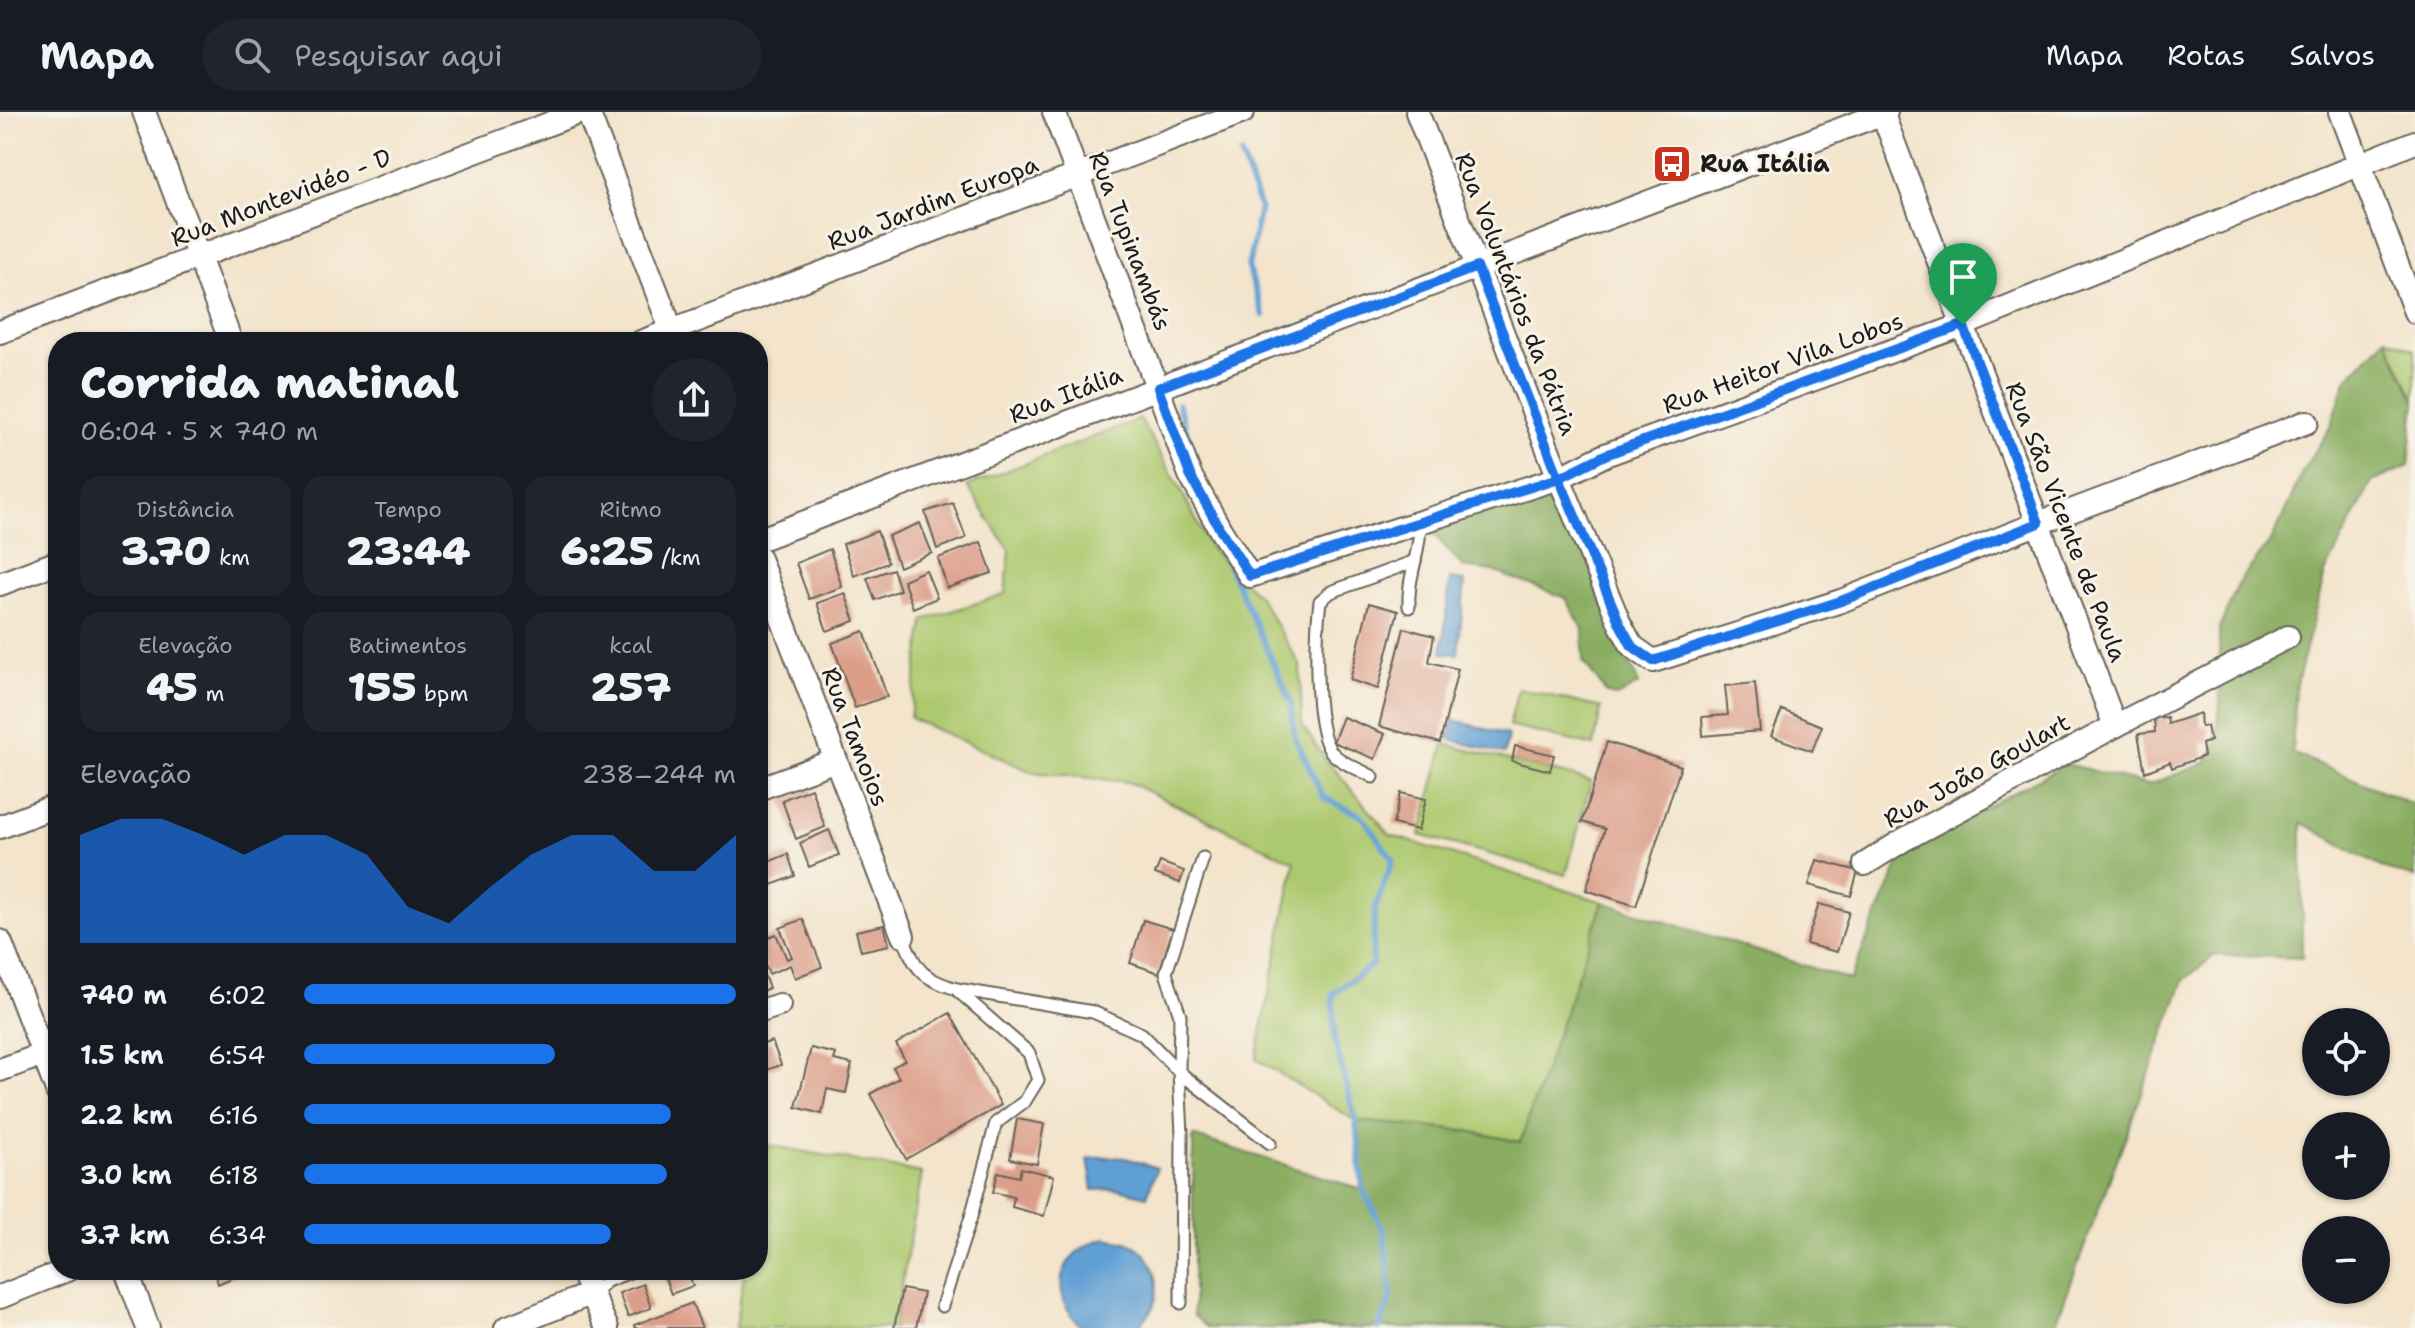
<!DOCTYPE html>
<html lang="pt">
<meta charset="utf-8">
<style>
:root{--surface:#171b24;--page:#20242c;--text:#f1f3f6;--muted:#9ea1a6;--line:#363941;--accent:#1a73e8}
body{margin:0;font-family:"Shantell Sans",sans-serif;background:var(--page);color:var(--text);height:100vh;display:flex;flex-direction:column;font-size:30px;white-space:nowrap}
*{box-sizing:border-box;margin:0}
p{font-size:26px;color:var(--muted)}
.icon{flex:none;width:44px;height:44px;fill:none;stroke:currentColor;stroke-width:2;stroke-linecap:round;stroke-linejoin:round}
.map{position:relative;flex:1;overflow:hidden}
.panel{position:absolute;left:48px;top:220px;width:720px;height:948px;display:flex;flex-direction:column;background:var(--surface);border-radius:32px;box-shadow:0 2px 6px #0004}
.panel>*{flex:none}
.controls{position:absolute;left:2302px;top:896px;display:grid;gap:16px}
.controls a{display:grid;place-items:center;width:88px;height:88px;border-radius:50%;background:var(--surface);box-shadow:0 2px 6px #0004;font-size:40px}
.pin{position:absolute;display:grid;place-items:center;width:68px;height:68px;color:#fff;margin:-82px -34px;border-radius:50% 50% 50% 0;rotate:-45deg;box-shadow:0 0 8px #0007}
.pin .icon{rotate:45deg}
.round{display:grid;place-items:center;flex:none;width:84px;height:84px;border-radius:42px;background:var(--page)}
.head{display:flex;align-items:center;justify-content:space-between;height:136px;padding:0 32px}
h1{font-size:44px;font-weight:800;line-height:60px}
.figures{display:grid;grid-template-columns:repeat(3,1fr);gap:12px;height:136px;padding:8px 32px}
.figures div{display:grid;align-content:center;border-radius:20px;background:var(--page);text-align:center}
.figures b{font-size:40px;font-weight:800}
.figures small{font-size:22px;font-weight:400}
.figures p{font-size:22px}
.chart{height:224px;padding:16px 32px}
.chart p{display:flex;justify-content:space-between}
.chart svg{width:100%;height:144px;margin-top:8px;fill:var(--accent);opacity:.7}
ul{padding:0 32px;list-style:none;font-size:26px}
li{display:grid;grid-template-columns:128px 96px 1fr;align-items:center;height:60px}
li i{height:20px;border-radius:10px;background:var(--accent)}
header{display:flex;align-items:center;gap:48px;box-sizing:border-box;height:112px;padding:0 40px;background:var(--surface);border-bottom:2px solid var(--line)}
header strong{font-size:38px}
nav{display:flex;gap:44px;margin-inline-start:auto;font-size:28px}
.search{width:560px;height:72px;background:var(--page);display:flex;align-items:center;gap:20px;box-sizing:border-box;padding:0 28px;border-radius:44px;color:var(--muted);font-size:30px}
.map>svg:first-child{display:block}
</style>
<header>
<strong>Mapa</strong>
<div class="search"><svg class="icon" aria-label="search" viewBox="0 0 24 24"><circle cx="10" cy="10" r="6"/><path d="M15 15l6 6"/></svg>Pesquisar aqui</div>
<nav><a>Mapa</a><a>Rotas</a><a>Salvos</a></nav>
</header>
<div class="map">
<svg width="2415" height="1216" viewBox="0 0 2415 1216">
<rect width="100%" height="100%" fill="#f7f3e8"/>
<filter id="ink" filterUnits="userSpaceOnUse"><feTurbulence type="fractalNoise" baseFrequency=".0125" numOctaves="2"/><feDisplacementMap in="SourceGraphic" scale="16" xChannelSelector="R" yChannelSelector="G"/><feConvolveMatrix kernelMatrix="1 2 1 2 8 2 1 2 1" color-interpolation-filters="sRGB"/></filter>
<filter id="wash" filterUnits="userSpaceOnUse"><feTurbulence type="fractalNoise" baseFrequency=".006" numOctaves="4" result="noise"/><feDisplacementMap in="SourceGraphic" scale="32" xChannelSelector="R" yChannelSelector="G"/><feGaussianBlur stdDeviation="1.8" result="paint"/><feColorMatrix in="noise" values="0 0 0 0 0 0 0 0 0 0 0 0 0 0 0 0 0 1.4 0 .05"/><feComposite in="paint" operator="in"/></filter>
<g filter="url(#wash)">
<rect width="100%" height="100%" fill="#f3e4cb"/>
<g fill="#adc970" stroke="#647246" stroke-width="2">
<path d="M2386,225L2415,238V289Z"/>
<path d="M1140,307L1181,378L1210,436L1259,484L1300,553L1302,613L1324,645L1390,723L1603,790L1521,1030L1468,1019L1356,1009L1256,947L1295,750L1128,670L1032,660L910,606L924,508L1005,482L1010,439L967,374Z"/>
<path d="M1518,576L1601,596L1594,634L1509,614Z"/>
<path d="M1444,632L1591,669L1566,763L1420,723Z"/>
<path d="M768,1033L922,1061L894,1216H735L745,1158H758V1087Z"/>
</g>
<g fill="#8aad62" stroke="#53643f" stroke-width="2">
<path d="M2386,225L2415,289L2409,354L2372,370L2325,461L2296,576L2292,641L2415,693V766L2385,757L2302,711V846L2215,843L2184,868L2054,1216H1208L1193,1203V1024L1362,1077L1356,1009L1468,1019L1520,1030L1603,790L1850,868L1901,746L1934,723L2066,652L2148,673L2206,651L2216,632L2220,591L2219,517L2239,470L2273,426L2304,357L2331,314L2346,268Z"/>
<path d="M1557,374L1639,572L1617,585L1607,582L1583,549V517L1566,486L1493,459L1463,455L1429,416Z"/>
</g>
<g fill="#619fd3" stroke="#3e5e78" stroke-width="2">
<path d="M1450,467L1465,469L1458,542L1442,541Z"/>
<path d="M1453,608L1508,623L1504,642L1449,627Z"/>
<path d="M1106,1045L1126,1046L1157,1056L1147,1084L1119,1077L1093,1078L1088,1047Z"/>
<path d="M1106,1126C1117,1128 1128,1129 1137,1135C1164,1155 1164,1199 1134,1216H1083C1046,1182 1058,1138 1106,1126Z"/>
</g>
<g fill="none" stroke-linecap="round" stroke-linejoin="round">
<g stroke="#619fd3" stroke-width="6">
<path d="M1241,43L1260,96L1248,155L1263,203"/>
<path d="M1178,293L1191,334"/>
<path d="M1221,437L1291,590L1295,626L1324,686L1362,704L1393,748L1375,797L1372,853L1333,882L1335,931L1356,1009L1363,1077L1384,1119L1391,1186L1379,1216"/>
</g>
</g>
<g id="blocks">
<g fill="#db9e89">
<path d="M953,391L966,426L937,437L925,400Z"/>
<path d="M920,411L932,441L899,455L888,424Z"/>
<path d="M877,419L888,451L854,464L843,432Z"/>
<path d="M981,430L992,461L947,476L938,446Z"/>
<path d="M830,437L842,475L809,487L796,451Z"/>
<path d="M893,457L900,478L875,488L867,466Z"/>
<path d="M926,458L937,486L913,496L903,468Z"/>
<path d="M845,481L855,509L827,519L817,491Z"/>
<path d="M1369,491L1398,499L1378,577L1350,568Z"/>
<path d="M1404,516L1434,524L1429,550L1458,557L1440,631L1379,614Z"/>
<path d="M864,519L887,584L855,596L832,531Z"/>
<path d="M1755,571L1760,619L1703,624L1702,605L1728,603L1725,574Z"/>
<path d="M1782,598L1822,614L1812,639L1771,624Z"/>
<path d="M2200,601L2201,615L2207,614L2210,629L2202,632L2204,644L2172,656L2170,650L2145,660L2138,622L2155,620L2154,606L2167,605L2168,612Z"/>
<path d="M1343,605L1385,622L1375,647L1333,630Z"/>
<path d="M1607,630L1681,654L1636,794L1586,778L1605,717L1582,710Z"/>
<path d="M1515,634L1554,643L1550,659L1512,649Z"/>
<path d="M811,676L825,715L796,727L782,688Z"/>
<path d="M1401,681L1426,687L1418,718L1393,712Z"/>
<path d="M829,718L839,743L809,755L800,731Z"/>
<path d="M788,742L795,764L764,776L758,754Z"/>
<path d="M1817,748L1858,759L1851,784L1809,773Z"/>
<path d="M1160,750L1184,759L1180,771L1155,762Z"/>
<path d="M1819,792L1849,800L1837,840L1806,832Z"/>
<path d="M803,807L822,855L795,866L790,853L769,862L758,836V829L776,822L787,847L792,845L780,816Z"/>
<path d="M1143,808L1173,817L1159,861L1130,851Z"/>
<path d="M884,813L889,833L861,839L856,819Z"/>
<path d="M758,848L769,876L758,881Z"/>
<path d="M950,901L1001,993L906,1047L870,982L899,966L893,955L905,948L896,932Z"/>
<path d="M772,929L781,953L758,961V934Z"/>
<path d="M811,936L836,942L834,948L852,952L846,981L827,977L822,1002L796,995Z"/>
<path d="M1017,1007L1044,1012L1037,1052L1010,1047Z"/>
<path d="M1021,1056L1054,1064L1044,1104L1012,1095L1014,1085L993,1080L998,1060L1019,1065Z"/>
<path d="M214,1158H250L218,1172Z"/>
<path d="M662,1158H687L693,1174L671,1182Z"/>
<path d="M643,1172L651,1196L628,1205L619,1181Z"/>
<path d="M902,1177L923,1181L916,1216H894Z"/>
<path d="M692,1191L702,1216H635L634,1213Z"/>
</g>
</g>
</g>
<g filter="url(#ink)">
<use href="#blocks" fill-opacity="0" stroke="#676259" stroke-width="2"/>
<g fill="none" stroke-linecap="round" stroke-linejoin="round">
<defs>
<g id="service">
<path d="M1409,495C1407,465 1421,440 1420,410"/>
<path d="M1373,665C1360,657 1339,651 1330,638C1313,613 1316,520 1320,489L1331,480L1415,449"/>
<path d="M1203,746L1166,861L1180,903L1179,960L1270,1031"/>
<path d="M903,824C915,857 922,867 957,877L1093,900L1142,922L1179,960L1182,1023L1181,1191"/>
<path d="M591,1182L607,1169L635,1158"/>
<path d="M942,1194L971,1105L996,1011L1025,989L1038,968L1029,941L958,879"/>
</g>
<g id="minor">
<path d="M144,0L231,230"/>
<path d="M588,0L676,230"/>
<path d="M1054,0L1190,363L1221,419L1250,464L1559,366L1605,343L1963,213L2415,30"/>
<path d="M1417,0L1559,366L1620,512L1632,534L1653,549L1841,489L2039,411L2307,310"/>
<path d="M1882,0L2115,614"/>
<path d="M2340,0L2415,200"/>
<path d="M0,220L580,0"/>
<path d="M641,230L1243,0"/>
<path d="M758,428L1886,0"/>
<path d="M758,444L903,824"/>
<path d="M0,472L58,450"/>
<path d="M758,677L836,648"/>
<path d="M0,715L58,693"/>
<path d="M1865,752L1905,727L2115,614L2288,525"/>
<path d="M0,829L58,981"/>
<path d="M758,900L779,893"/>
<path d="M0,958L58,937"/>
<path d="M126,1158L148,1216"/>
<path d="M581,1158L607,1216"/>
<path d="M0,1185L67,1158"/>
<path d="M506,1216L590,1182"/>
</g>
</defs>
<use href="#service" stroke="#676259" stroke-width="15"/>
<use href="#minor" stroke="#676259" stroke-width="26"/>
<use href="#service" stroke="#fff" stroke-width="11"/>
<use href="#minor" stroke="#fff" stroke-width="22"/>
</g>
</g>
<g fill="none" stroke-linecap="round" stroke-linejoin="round" filter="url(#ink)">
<defs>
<path id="route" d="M1963,213L1605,343L1559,366L1250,464L1221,419L1190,363L1158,276L1477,155L1559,366L1620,512L1632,534L1653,549L1841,489L2039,411L1963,213"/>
</defs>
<use href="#route" stroke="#fff" stroke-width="16"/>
<use href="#route" stroke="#1a73e8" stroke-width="10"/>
</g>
<defs>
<symbol id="bus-square" viewBox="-11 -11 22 22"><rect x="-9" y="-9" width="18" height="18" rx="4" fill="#c8321e" stroke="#f7f3e8"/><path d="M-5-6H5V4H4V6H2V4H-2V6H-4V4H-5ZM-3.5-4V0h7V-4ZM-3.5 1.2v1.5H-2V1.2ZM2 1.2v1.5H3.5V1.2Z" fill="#fff"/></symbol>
</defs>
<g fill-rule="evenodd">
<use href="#bus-square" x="1650" y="30" width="44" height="44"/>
</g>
<g text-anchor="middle" stroke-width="6" stroke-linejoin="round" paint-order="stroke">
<g font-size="24" font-weight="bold" fill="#1c1c1c" stroke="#f7f3e8" text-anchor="start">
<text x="1700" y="60">Rua Itália</text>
</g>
<g font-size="24" fill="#1c1c1c" stroke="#f7f3e8">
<text transform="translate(281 86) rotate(-21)" y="8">Rua Montevidéo - D</text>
<text transform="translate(933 91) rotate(-21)" y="8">Rua Jardim Europa</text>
<text transform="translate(1130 129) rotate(69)" y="8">Rua Tupinambás</text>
<text transform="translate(1516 182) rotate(69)" y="8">Rua Voluntários da Pátria</text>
<text transform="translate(1783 251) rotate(-20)" y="8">Rua Heitor Vila Lobos</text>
<text transform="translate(1066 283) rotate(-21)" y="8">Rua Itália</text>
<text transform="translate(2066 410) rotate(69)" y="8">Rua São Vicente de Paula</text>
<text transform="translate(855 625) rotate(69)" y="8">Rua Tamoios</text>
<text transform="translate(1977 659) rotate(-29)" y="8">Rua João Goulart</text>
</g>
</g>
</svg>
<div class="controls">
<a><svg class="icon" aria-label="locate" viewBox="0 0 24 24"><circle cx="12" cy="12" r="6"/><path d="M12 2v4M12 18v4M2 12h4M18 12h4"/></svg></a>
<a>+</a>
<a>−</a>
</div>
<div class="pin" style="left:1963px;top:213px;background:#1e9e55"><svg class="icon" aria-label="arrive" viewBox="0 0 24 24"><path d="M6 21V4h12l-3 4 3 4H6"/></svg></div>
<section class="panel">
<div class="head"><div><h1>Corrida matinal</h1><p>06:04 · 5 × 740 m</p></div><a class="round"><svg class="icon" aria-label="share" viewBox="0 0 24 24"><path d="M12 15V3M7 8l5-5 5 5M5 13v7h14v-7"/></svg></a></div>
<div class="figures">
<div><p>Distância</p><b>3.70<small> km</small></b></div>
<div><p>Tempo</p><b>23:44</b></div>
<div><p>Ritmo</p><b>6:25<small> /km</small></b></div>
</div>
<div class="figures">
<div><p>Elevação</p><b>45<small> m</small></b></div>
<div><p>Batimentos</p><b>155<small> bpm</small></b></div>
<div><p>kcal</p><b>257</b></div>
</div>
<div class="chart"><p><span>Elevação</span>238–244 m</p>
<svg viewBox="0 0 160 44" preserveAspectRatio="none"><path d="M0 44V11L10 6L20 6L30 11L40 17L50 11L60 11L70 17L80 33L90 38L100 27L110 17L120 11L130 11L140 22L150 22L160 11V44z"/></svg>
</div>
<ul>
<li><b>740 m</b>6:02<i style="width:100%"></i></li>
<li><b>1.5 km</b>6:54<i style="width:58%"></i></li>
<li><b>2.2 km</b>6:16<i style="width:85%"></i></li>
<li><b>3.0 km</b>6:18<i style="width:84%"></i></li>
<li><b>3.7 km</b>6:34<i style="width:71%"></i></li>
</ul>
</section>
</div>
